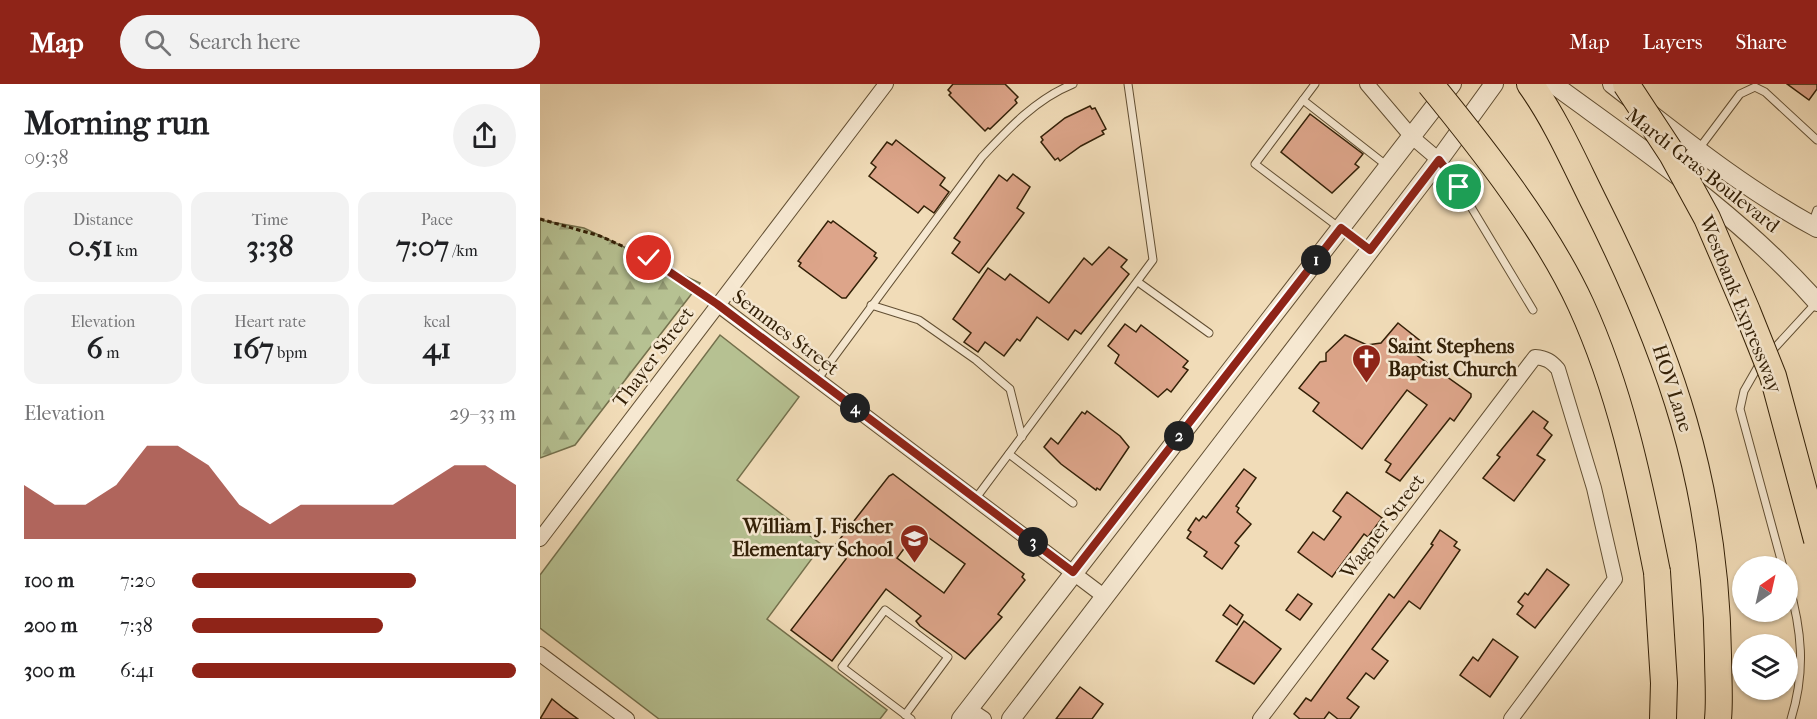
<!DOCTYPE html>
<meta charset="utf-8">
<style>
:root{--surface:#fff;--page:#f2f2f2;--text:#202124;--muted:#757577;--accent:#8f2418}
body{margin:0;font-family:"IM FELL French Canon",serif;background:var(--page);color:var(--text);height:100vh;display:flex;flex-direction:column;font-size:22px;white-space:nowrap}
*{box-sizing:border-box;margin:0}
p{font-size:20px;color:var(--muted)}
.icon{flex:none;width:33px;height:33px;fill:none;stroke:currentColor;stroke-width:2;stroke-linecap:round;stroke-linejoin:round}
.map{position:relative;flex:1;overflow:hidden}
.side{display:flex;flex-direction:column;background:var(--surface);width:540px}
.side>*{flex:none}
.needle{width:39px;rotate:34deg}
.fabs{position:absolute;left:1192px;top:472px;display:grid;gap:12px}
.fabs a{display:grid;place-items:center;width:66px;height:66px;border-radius:50%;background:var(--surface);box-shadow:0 2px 4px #0004;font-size:30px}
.pin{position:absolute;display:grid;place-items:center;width:51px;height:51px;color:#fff;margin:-26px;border:3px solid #fff;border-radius:50%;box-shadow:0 2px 6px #0007}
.km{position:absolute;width:30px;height:30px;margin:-15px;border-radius:50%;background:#222;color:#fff;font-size:16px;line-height:30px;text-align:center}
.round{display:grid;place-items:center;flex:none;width:63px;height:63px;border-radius:32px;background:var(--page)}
.overview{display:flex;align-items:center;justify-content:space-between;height:102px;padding:0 24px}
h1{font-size:33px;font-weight:700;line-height:45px}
.stats{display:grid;grid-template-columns:repeat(3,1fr);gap:9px;height:102px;padding:6px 24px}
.stats div{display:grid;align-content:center;border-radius:15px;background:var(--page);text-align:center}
.stats b{font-size:30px;font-weight:700}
.stats small{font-size:16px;font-weight:400}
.stats p{font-size:16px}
.chart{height:168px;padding:12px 24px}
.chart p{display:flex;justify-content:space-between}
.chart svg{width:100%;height:108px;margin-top:6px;fill:var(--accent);opacity:.7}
ul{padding:0 24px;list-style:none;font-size:20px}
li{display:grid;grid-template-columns:96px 72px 1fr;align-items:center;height:45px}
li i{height:15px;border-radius:8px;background:var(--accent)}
header{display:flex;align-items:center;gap:36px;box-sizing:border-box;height:84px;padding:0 30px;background:var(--accent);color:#fff}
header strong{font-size:28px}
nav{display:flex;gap:33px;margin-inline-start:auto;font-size:21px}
.search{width:420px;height:54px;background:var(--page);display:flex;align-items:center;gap:15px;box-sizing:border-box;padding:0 21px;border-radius:33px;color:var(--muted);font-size:22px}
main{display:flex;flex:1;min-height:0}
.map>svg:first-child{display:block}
</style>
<header>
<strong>Map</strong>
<div class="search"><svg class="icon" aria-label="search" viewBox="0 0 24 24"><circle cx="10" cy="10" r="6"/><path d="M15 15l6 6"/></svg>Search here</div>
<nav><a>Map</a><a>Layers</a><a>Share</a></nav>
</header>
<main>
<section class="side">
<div class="overview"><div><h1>Morning run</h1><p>09:38</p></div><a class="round"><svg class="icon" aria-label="share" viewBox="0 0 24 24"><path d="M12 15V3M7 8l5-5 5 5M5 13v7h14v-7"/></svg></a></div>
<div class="stats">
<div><p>Distance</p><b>0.51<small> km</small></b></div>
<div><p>Time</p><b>3:38</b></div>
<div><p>Pace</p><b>7:07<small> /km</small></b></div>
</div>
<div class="stats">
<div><p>Elevation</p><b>6<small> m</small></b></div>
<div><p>Heart rate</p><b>167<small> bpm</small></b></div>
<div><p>kcal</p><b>41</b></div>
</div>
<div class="chart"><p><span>Elevation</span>29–33 m</p>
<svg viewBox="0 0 160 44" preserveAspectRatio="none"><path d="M0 44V22L10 30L20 30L30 22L40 6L50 6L60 14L70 30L80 38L90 30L100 30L110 30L120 30L130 22L140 14L150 14L160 22V44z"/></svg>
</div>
<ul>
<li><b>100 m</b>7:20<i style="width:69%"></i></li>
<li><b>200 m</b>7:38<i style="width:59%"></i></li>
<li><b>300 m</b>6:41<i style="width:100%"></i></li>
</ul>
</section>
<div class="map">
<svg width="1277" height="635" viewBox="0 0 1277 635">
<defs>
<pattern id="forest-firs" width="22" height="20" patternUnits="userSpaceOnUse" patternTransform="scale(1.5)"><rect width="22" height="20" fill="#b6c192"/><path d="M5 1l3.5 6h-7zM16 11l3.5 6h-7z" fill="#959c75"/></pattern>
</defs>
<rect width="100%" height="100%" fill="#f1dcb8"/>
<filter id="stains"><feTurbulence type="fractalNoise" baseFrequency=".00333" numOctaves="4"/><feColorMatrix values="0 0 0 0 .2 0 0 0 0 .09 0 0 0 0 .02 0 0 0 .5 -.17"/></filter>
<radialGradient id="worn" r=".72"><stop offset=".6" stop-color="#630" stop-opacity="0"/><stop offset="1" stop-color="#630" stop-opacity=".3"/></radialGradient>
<path fill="#b6c192" stroke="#74704c" stroke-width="1.5" d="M180,251L259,313L197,396L282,461L227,535L347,626L340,635H119L0,544V491Z"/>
<path fill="url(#forest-firs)" stroke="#74704c" stroke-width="1.5" d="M0,136L44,144L160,199L35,361L0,374Z"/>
<g fill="#dda58a" stroke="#332007" stroke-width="1.5" fill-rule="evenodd">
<path d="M413,0H465L478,13L475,16L477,19L450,45L448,44L445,47L409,11L411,9L408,6Z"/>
<path d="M1247,0H1277V5L1269,16Z"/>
<path d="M550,22L552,25L555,24L566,45L562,47L564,50L541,62L520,77L518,74L515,76L501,58L503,56L501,53L525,34Z"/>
<path d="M770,30L823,70L815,80L819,83L792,109L741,68Z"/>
<path d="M356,56L405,94L400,101L409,108L394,129L384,122L378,129L329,92L336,83L331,79L347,58L352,61Z"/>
<path d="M473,90L490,103L477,124L484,129L439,189L412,169L420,158L414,154L459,91L467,97Z"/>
<path d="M288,137L291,139L293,137L336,169L334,172L337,174L306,214H302L259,182L261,179L258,177Z"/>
<path d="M569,163L587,176L581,183L589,190L541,250L535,246L528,256L497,233L480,257L477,255L464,272L445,258L438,268L424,258L431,249L413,235L448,184L465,196L470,190L509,219L544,174L552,181Z"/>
<path d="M858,239L883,259L875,270L931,310V313L914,337L910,334L860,397L846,388L851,380L845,376L887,321L867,306L822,365L773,327L779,319L759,304L780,278L786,277V269L805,251L827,261L841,259Z"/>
<path d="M585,240L596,248L601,241L648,277L643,283L648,286L631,308L627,305L618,313L575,279L579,271L568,262Z"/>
<path d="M547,327L580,352L589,363L560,406L557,404L556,406L521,380L504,363L511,354L518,360L542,328L545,330Z"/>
<path d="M993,327L1008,338L1004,344L1012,351L997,371L1005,376L974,417L943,394L960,373L957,371Z"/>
<path d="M704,385L716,394L696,422L699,424L697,428L711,440L695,459L699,462L682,485L664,472L667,468L647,454L651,448L648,446L656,434L659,437L663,432L666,434Z"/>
<path d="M353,390L484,490L482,493L485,496L458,530L462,533L425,575L380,542L376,537L381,532L346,505L292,577L251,546L306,475L298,469L296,460L349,392ZM378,446L425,480L404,509L357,474Z"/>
<path d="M807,408L842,434L828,453L824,450L792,493L758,468L773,448L784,456L801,433L793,427Z"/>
<path d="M900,446L917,458L914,462L920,466L880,525L869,517L832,565L848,577L834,595L826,589L807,614L819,623L810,635H798L789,628L784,635H760L754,630L766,614L771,617L849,510L854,514L893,461L891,460Z"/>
<path d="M1007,485L1029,501L995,544L977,530L983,522L978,518L985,509L988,511Z"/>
<path d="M758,510L772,520L760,536L746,526Z"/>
<path d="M690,521L703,531L697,541L683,531Z"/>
<path d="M704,537L741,565L714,600L676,577Z"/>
<path d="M953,555L978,573L950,613L920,591L933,573L938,577Z"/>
<path d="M540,603L563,620L552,635H516Z"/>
<path d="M12,615L23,624L38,635H0Z"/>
</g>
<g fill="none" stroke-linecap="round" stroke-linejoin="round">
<defs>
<g id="service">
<path d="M775,0L715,80L829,166"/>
<path d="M763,16L846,81"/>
<path d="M901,78L919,103L993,226"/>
<path d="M1146,82L1200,10L1215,3L1225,8L1277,56"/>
<path d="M1272,140L1277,126"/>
<path d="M598,198L669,249"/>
<path d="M331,221L379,236L436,276L470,305L482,353"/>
<path d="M1230,269L1275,220"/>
<path d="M1220,279L1204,307L1200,325L1243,483"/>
<path d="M277,296L442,73C469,44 496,15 533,0"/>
<path d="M469,370L533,419"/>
<path d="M436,414L613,176L588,0"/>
<path d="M1248,498C1262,546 1266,587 1251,635"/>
<path d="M365,631L408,573L345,526L302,583L371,635"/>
</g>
<g id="minor">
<path d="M827,0L872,53L899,76"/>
<path d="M177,220L565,513"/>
<path d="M0,455L346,0"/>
<path d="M0,570L87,635"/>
<path d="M429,625L444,635"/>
<path d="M720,635L995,273C1006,274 1011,277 1018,285L1054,404L1075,495L971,635"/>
</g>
<g id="tertiary">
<path d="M1013,0C1106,68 1200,131 1277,218"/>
<path d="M1072,0C1138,51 1204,105 1277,144"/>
<path d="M421,635L912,0"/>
<path d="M471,635L899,76L954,0"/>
</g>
<g id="motorway">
<path d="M990,0C1016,36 1035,80 1055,120C1130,269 1176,402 1178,571C1178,592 1180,614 1178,635"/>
<path d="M1117,488L1124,599L1123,635"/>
</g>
</defs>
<use href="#service" stroke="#624f33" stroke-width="9"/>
<use href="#minor" stroke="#624f33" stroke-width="16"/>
<use href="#tertiary" stroke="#624f33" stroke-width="20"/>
<use href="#motorway" stroke="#332007" stroke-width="28"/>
<path stroke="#332007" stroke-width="3" stroke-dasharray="4.5 3" stroke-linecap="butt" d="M0,135L60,152L109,174L165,212"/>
<use href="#service" stroke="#f6e8d1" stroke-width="7"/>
<use href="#minor" stroke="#f6e8d1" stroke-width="14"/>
<use href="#tertiary" stroke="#f6e8d1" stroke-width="18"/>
<use href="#motorway" stroke="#f1dcb8" stroke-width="26"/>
<defs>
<g id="motorway-bridge">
<path d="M890,0C943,65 1006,145 1041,221C1080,306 1099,397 1117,488"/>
<path d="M1086,0L1132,70L1167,134L1207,227L1233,292L1277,456"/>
</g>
</defs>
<use href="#motorway-bridge" stroke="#332007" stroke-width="28" stroke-linecap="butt"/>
<use href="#motorway-bridge" stroke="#f1dcb8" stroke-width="26"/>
</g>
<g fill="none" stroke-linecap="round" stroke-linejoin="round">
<defs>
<path id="route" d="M109,174L177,220L533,488L801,144L830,166L899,76L919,103"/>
</defs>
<use href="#route" stroke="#fff" stroke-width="12"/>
<use href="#route" stroke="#8f2418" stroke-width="8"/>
</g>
<defs>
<symbol id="church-pin" viewBox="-11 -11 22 30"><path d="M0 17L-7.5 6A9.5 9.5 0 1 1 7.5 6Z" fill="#8f2418" stroke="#f6e8d1"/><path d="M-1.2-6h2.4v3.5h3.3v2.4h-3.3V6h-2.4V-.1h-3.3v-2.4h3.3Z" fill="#fff"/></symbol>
<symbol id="school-pin" viewBox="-11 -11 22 30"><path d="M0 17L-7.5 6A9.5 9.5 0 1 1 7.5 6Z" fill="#8f2418" stroke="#f6e8d1"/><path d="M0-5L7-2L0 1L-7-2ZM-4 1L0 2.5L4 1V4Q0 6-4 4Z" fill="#fff"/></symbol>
</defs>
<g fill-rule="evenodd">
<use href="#church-pin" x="810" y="258" width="33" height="45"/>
<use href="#school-pin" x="358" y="438" width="33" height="45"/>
</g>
<g text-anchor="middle" stroke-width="5" stroke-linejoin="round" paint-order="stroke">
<g font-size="20" fill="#332007" stroke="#f6e8d1">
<text transform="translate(1163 86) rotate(38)" y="7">Mardi Gras Boulevard</text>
<text transform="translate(1201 220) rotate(68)" y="7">Westbank Expressway</text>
<text transform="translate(246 248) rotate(37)" y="7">Semmes Street</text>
<text transform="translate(113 273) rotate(-53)" y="7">Thayer Street</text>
<text transform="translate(1133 304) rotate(72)" y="7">HOV Lane</text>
<text transform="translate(842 442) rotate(-53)" y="7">Wagner Street</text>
</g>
<g font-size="20" font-weight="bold" fill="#332007" stroke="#f6e8d1" text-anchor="start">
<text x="848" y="269">Saint Stephens<tspan x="848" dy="23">Baptist Church</tspan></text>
<text x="353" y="449" text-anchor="end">William J. Fischer<tspan x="353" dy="23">Elementary School</tspan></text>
</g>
</g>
<rect width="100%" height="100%" filter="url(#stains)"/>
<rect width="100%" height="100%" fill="url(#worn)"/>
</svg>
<div class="fabs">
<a><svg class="needle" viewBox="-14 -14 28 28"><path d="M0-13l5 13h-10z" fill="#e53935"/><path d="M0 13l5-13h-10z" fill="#757577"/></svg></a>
<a><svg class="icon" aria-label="layers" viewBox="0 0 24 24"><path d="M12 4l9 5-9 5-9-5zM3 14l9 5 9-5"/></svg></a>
</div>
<div class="pin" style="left:919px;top:103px;background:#1e9e55"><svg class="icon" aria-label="arrive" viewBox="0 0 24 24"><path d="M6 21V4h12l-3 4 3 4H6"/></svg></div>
<div class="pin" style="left:109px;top:174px;background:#d93025"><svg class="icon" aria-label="check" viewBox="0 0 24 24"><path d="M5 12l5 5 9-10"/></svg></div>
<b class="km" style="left:776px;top:176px">1</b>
<b class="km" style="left:639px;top:352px">2</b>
<b class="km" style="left:493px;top:458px">3</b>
<b class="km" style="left:315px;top:324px">4</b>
</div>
</main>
